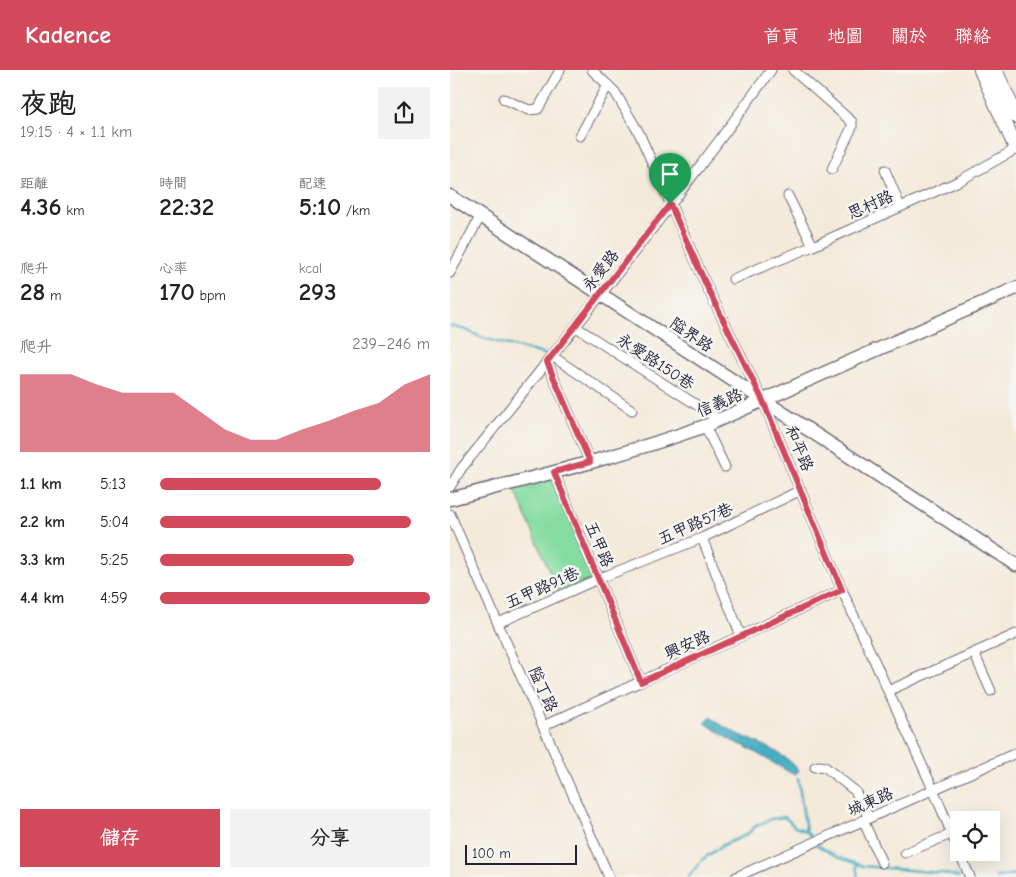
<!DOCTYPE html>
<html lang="zh-TW">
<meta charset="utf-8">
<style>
:root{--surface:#fff;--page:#f2f2f2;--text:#222;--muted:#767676;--accent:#d1495b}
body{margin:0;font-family:"Comic Neue","LXGW WenKai TC",sans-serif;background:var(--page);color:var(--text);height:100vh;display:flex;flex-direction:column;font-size:19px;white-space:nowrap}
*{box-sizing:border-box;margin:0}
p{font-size:16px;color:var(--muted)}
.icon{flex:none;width:28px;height:28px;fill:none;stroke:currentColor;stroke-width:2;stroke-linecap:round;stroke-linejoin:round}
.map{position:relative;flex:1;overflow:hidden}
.drawer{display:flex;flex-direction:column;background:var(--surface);width:450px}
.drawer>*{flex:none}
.tools{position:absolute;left:500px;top:741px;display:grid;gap:10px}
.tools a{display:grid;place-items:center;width:50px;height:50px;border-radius:0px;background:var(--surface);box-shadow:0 5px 20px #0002;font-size:25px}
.scale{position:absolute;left:15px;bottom:12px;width:112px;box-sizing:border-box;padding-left:5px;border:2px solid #22223b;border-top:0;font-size:14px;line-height:18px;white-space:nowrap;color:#22223b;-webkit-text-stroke:4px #f6f6f2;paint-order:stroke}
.pin{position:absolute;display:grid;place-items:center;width:42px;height:42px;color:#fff;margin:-51px -21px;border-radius:50% 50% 50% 0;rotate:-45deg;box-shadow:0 0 5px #0007}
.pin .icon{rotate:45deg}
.round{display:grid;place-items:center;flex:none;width:52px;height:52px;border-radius:0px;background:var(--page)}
.summary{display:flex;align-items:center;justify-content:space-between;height:85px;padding:0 20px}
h1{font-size:28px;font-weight:800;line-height:38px}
.stats{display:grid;grid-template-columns:repeat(3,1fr);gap:8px;height:85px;padding:5px 20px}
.stats div{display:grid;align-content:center}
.stats b{font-size:25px;font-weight:800}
.stats small{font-size:14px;font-weight:400}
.stats p{font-size:14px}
.chart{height:140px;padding:10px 20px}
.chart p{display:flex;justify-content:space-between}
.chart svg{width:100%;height:90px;margin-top:5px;fill:var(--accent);opacity:.7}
.cta{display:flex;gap:10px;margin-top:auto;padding:10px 20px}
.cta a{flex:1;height:58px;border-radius:0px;background:var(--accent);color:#fff;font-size:20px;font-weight:800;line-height:58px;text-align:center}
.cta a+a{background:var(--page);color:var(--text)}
ul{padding:0 20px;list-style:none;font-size:16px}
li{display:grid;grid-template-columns:80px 60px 1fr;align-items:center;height:38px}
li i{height:12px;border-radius:6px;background:var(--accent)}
header{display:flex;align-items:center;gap:30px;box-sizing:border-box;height:70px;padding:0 25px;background:var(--accent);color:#fff}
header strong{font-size:24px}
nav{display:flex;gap:28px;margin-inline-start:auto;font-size:18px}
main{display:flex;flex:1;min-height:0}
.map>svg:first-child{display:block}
</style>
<header>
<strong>Kadence</strong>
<nav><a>首頁</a><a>地圖</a><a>關於</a><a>聯絡</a></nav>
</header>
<main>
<section class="drawer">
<div class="summary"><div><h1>夜跑</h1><p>19:15 · 4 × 1.1 km</p></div><a class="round"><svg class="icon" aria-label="share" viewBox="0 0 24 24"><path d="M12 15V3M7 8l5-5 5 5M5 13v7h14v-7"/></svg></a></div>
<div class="stats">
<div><p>距離</p><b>4.36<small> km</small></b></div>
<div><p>時間</p><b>22:32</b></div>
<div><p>配速</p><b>5:10<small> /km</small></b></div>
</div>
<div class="stats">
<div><p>爬升</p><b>28<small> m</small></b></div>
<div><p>心率</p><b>170<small> bpm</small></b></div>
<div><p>kcal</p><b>293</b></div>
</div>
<div class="chart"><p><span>爬升</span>239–246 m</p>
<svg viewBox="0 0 160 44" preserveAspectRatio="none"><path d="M0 44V6L10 6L20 6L30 11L40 15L50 15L60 15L70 24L80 33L90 38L100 38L110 33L120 29L130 24L140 20L150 11L160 6V44z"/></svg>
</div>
<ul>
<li><b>1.1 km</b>5:13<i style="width:82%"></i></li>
<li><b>2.2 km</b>5:04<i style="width:93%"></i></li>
<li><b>3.3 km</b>5:25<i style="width:72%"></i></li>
<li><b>4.4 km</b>4:59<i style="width:100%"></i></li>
</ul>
<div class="cta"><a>儲存</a><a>分享</a></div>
</section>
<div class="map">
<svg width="566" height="807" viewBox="0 0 566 807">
<rect width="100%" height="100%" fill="#f6f6f2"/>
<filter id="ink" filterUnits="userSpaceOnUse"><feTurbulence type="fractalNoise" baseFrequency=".02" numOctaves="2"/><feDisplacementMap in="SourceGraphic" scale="10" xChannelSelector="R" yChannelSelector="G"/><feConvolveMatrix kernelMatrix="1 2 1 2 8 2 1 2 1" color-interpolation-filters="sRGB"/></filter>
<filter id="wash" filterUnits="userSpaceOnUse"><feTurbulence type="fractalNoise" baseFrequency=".0096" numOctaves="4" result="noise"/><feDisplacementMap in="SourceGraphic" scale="20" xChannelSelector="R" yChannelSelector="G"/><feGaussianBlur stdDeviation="1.12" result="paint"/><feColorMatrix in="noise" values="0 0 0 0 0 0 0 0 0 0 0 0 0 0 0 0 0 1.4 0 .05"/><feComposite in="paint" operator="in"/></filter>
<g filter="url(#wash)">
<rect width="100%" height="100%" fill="#f4eada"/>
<path fill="#84dca0" stroke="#537f6e" d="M104,402L148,509L110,526L62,413Z"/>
<path fill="#44adc3" stroke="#33687f" d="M261,647C266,651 271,655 277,658C301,672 332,678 349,701L344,705L294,676L282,671L255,653Z"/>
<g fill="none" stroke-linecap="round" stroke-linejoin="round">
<g stroke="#44adc3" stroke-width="2.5">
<path d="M0,256L16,260L33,268L97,285"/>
<path d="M348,708L356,761"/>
<path d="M367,775L387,787L413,796L492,803L509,807"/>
<path d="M406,794L408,807"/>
<path d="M238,807L253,789L273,775L296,765L306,756L321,749L335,747L345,757L356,761L364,770"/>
<path d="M546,807L566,804"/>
</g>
</g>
</g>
<g filter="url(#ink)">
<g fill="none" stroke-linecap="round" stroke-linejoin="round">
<defs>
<g id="street">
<path d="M142,0L165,22L189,63L258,219L313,331L392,520L483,719L509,781"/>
<path d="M343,0L402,52V57L382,99"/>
<path d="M54,29L79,40L88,39L110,0"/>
<path d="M130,66L158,15"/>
<path d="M435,100L450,136"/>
<path d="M338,126L363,176"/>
<path d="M0,203L31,145"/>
<path d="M283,209L363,176L509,111L566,79"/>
<path d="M126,257L270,350"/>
<path d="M102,286L182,340"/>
<path d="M97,292L140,392"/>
<path d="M255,356L275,397"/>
<path d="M104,402L191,612"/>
<path d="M0,417L11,399C117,268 222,137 321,0"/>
<path d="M0,444L159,807"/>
<path d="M252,468L291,566"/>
<path d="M48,553L148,509L252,468L351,420"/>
<path d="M524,583L541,621"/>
<path d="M438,621L566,564"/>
<path d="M93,656L392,520"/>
<path d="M365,697L369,696L375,697L405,721L419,748"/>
<path d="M413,750L432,793"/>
<path d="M509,782L520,807"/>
<path d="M455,783L501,764"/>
<path d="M286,807L566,683"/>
</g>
<g id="secondary">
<path d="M0,126L566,495"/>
<path d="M0,429C86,407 172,386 255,356L566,218"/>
</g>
<g id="primary">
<path d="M531,0L566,78"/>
<path d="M545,0L566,46"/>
</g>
</defs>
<use href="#street" stroke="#6c6873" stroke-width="11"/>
<use href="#secondary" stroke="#6c6873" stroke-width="15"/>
<use href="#primary" stroke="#6c6873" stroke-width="16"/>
<use href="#street" stroke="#fff" stroke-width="9"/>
<use href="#secondary" stroke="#fff" stroke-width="12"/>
<use href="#primary" stroke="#fff" stroke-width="14"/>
</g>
</g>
<g fill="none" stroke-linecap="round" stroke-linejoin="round" filter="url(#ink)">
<defs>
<path id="route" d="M220,134L258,219L313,331L392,520L191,612L104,402L140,392L97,292Z"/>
</defs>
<use href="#route" stroke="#fff" stroke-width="10"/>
<use href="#route" stroke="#d1495b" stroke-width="6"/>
</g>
<g text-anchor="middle" stroke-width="5" stroke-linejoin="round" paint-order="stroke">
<g font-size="16" fill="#22223b" stroke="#f6f6f2">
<text transform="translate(420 134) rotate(-24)" y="6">思村路</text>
<text transform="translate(150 200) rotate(-52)" y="6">永愛路</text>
<text transform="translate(242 264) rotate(34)" y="6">隘界路</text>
<text transform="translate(206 291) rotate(33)" y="6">永愛路150巷</text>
<text transform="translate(269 332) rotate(-23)" y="6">信義路</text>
<text transform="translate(350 378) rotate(67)" y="6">和平路</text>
<text transform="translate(245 453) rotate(-24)" y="6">五甲路57巷</text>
<text transform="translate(150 474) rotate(67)" y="6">五甲路</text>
<text transform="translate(92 517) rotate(-24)" y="6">五甲路91巷</text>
<text transform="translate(237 574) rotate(-24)" y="6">興安路</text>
<text transform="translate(94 619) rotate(66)" y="6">隘丁路</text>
<text transform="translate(420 731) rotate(-24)" y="6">城東路</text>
</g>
</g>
</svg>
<div class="tools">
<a><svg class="icon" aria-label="locate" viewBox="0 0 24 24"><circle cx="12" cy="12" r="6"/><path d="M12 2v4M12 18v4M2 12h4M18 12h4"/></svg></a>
</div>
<div class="scale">100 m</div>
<div class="pin" style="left:220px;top:134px;background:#1e9e55"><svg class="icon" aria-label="arrive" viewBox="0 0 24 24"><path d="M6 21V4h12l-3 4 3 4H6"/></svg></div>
</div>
</main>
